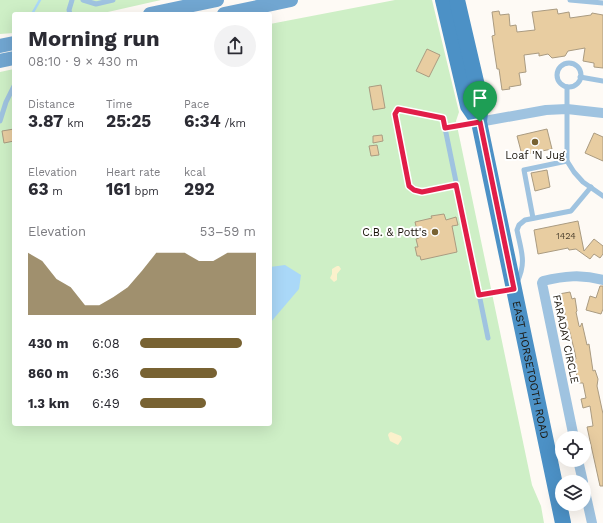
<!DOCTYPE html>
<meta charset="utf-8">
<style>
:root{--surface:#fff;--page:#f2f2f3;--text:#2b2b33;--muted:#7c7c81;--accent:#786232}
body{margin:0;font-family:"Work Sans",sans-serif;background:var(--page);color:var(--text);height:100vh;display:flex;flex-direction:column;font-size:15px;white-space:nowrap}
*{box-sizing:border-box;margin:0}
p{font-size:13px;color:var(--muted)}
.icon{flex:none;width:22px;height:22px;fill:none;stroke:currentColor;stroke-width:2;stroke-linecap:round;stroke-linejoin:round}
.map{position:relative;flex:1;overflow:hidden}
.details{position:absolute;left:12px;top:12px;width:260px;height:414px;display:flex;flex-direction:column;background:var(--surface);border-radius:4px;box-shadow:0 4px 16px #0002}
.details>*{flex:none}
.tools{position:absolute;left:555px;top:431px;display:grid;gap:8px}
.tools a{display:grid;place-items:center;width:36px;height:36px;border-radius:50%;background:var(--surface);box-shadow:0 4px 16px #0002;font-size:20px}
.pin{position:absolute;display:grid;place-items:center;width:34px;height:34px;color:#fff;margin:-41px -17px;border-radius:50% 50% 50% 0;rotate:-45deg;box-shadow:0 0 4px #0007}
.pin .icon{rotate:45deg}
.round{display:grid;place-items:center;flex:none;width:42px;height:42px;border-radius:21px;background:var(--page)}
.summary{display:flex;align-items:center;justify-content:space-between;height:68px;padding:0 16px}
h1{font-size:22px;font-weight:700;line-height:30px}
.metrics{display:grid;grid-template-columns:repeat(3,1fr);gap:6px;height:68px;padding:4px 16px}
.metrics div{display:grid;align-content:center}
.metrics b{font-size:17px;font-weight:700}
.metrics small{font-size:11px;font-weight:400}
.metrics p{font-size:11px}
.chart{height:112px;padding:8px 16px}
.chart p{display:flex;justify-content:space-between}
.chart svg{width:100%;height:72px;margin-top:4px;fill:var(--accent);opacity:.7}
ul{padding:0 16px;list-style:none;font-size:13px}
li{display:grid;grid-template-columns:64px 48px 1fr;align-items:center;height:30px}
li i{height:10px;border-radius:5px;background:var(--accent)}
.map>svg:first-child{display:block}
</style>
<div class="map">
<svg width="603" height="523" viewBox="0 0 603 523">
<rect width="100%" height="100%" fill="#fefaf5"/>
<g fill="#ceefc6">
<path d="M0,0H161L99,14H14V33L0,34Z"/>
<path d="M395,0H432L459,112L456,121L532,485L541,506L544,523H0V72L14,69V424H270V24Z"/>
</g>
<g fill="#fbf1cc">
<path d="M337,266H339L341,269L337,274V280L334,282L330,278L332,274V269Z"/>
<path d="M391,432L401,436L402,439L398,445L390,441L388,435L389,433Z"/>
</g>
<path fill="#aad8f8" d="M285,265L301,275L299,289L270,323V267Z"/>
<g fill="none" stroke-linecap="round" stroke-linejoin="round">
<path stroke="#aad8f8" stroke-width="2.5" d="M32,14L40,0"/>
</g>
<g fill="#e8cda1" stroke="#aa9b81">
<path d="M557,9L558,14L569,12L570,18L591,15L592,13L603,15V68L594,67V63L583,61L585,48L568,51L565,56L552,58L548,54L539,56V53L524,55L526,72L519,73L521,85L509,87L510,89L502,90L499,69H497L492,36L495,35L492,12L499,11L500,15L509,14L510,26L516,25L517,32L535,30L532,12Z"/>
<path d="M427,49L440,55L429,77L416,71Z"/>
<path d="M381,85L385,108L373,110L369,87Z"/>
<path d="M14,129V141L4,143L2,131Z"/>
<path d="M547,129L552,149L522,155L517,136Z"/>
<path d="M594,133L603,137V161L585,153Z"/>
<path d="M382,135L383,141L373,143V136Z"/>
<path d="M377,145L379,155L371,156L369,146Z"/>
<path d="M547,170L550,187L535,191L531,173Z"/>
<path d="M444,214L446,220L456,217L458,225L452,226L457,252L421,260L420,256H417L415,247H418L416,239L419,238L415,222L432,218L431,216Z"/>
<path d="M578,221L584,251L594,239L603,246V254L600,258L594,254L590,259L576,249L569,250L568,248L538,254L534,230Z"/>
<path d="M600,286H603V309L601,314L586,310L590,296L596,298Z"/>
<path d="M570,292L572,299L575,298L577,311L576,312L579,326L580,327L582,323L587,345L589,344L593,371L595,370L598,379L597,386L603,414V486H600L587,427L593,426L590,406L583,408L581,399L586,398L583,383H578L574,360L576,359L575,353L569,329H567L564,308H562L559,294Z"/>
</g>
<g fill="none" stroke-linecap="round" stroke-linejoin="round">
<g stroke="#9fc3e0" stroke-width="5">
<path d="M83,0L96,4L113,0"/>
<path d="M570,0L603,3"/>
<path d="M70,14L69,10L72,0"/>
<circle cx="569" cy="75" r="12"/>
<path d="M580,77L603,81"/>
<path d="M567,87V161L574,172L583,182L603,196"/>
<path d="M0,121L6,102L14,86"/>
<path d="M477,123L445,128L488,338"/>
<path d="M445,128L443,119L398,109L395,114L409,186L414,191L422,192L456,185"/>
<path d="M533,218L524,170L567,161"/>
<path d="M517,282C527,262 521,251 517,230L519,225L525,220L571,211L591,187"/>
<path d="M479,295L512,289"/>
</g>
<g stroke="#9fc3e0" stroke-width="10">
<path d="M479,122L546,110L567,109L603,113"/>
<path d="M574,438L542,283L543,281C564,276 582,274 603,280"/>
<path d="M578,460L583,482"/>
<path d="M584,487L592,523"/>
</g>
<g stroke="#71a6d1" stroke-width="14">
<path d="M150,14L217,0"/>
<path d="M224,14L291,0"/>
<path d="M0,46L14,43"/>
<path d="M0,61L14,58"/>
</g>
<g stroke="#4c91c6" stroke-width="16">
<path d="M443,0L468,106L479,122"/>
<path id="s1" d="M457,0L481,103L479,122L563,523"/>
</g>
</g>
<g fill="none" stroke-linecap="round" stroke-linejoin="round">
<defs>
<path id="route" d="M398,109L443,118L445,128L480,122L514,289L479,295L456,185L422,192L414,190L409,186L395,114Z"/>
</defs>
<use href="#route" stroke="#fff" stroke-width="8"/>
<use href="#route" stroke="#e11d48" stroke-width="5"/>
</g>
<g fill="#786232" stroke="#fff" stroke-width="1.5">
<circle cx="535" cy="142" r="4"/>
<circle cx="435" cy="232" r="4"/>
</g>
<g text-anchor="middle" stroke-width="4" stroke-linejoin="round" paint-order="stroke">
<g font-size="9" fill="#4e4230">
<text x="566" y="239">1424</text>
</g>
<g font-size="11" fill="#1a140a" stroke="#fff">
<text x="535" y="159">Loaf 'N Jug</text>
<text x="427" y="236" text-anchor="end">C.B. &amp; Pott's</text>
</g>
<g font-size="11" fill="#1a140a" stroke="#fff">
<text transform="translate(566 339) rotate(78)" y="4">FARADAY CIRCLE</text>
<text dy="4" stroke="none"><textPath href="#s1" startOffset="378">EAST HORSETOOTH ROAD</textPath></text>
</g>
</g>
</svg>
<div class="tools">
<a><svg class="icon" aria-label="locate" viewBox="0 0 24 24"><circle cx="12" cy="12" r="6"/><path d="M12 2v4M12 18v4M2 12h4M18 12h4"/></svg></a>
<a><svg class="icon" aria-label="layers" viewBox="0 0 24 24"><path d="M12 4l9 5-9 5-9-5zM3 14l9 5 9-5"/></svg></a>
</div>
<div class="pin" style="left:480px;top:122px;background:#1e9e55"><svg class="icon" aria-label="arrive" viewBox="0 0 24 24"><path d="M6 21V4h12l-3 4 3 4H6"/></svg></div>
<section class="details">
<div class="summary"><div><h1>Morning run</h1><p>08:10 · 9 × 430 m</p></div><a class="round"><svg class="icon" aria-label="share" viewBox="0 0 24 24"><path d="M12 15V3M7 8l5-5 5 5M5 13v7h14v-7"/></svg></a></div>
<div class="metrics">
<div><p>Distance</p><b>3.87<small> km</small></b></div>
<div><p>Time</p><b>25:25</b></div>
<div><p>Pace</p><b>6:34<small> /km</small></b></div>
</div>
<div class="metrics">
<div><p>Elevation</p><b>63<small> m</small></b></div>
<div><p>Heart rate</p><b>161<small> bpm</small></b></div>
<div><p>kcal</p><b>292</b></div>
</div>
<div class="chart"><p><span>Elevation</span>53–59 m</p>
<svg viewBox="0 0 160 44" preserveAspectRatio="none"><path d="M0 44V6L10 11L20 22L30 27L40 38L50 38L60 33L70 27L80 17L90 6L100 6L110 6L120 11L130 11L140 6L150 6L160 6V44z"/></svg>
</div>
<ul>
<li><b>430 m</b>6:08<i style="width:88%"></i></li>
<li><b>860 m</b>6:36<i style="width:66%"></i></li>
<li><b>1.3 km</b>6:49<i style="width:57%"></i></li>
</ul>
</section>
</div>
